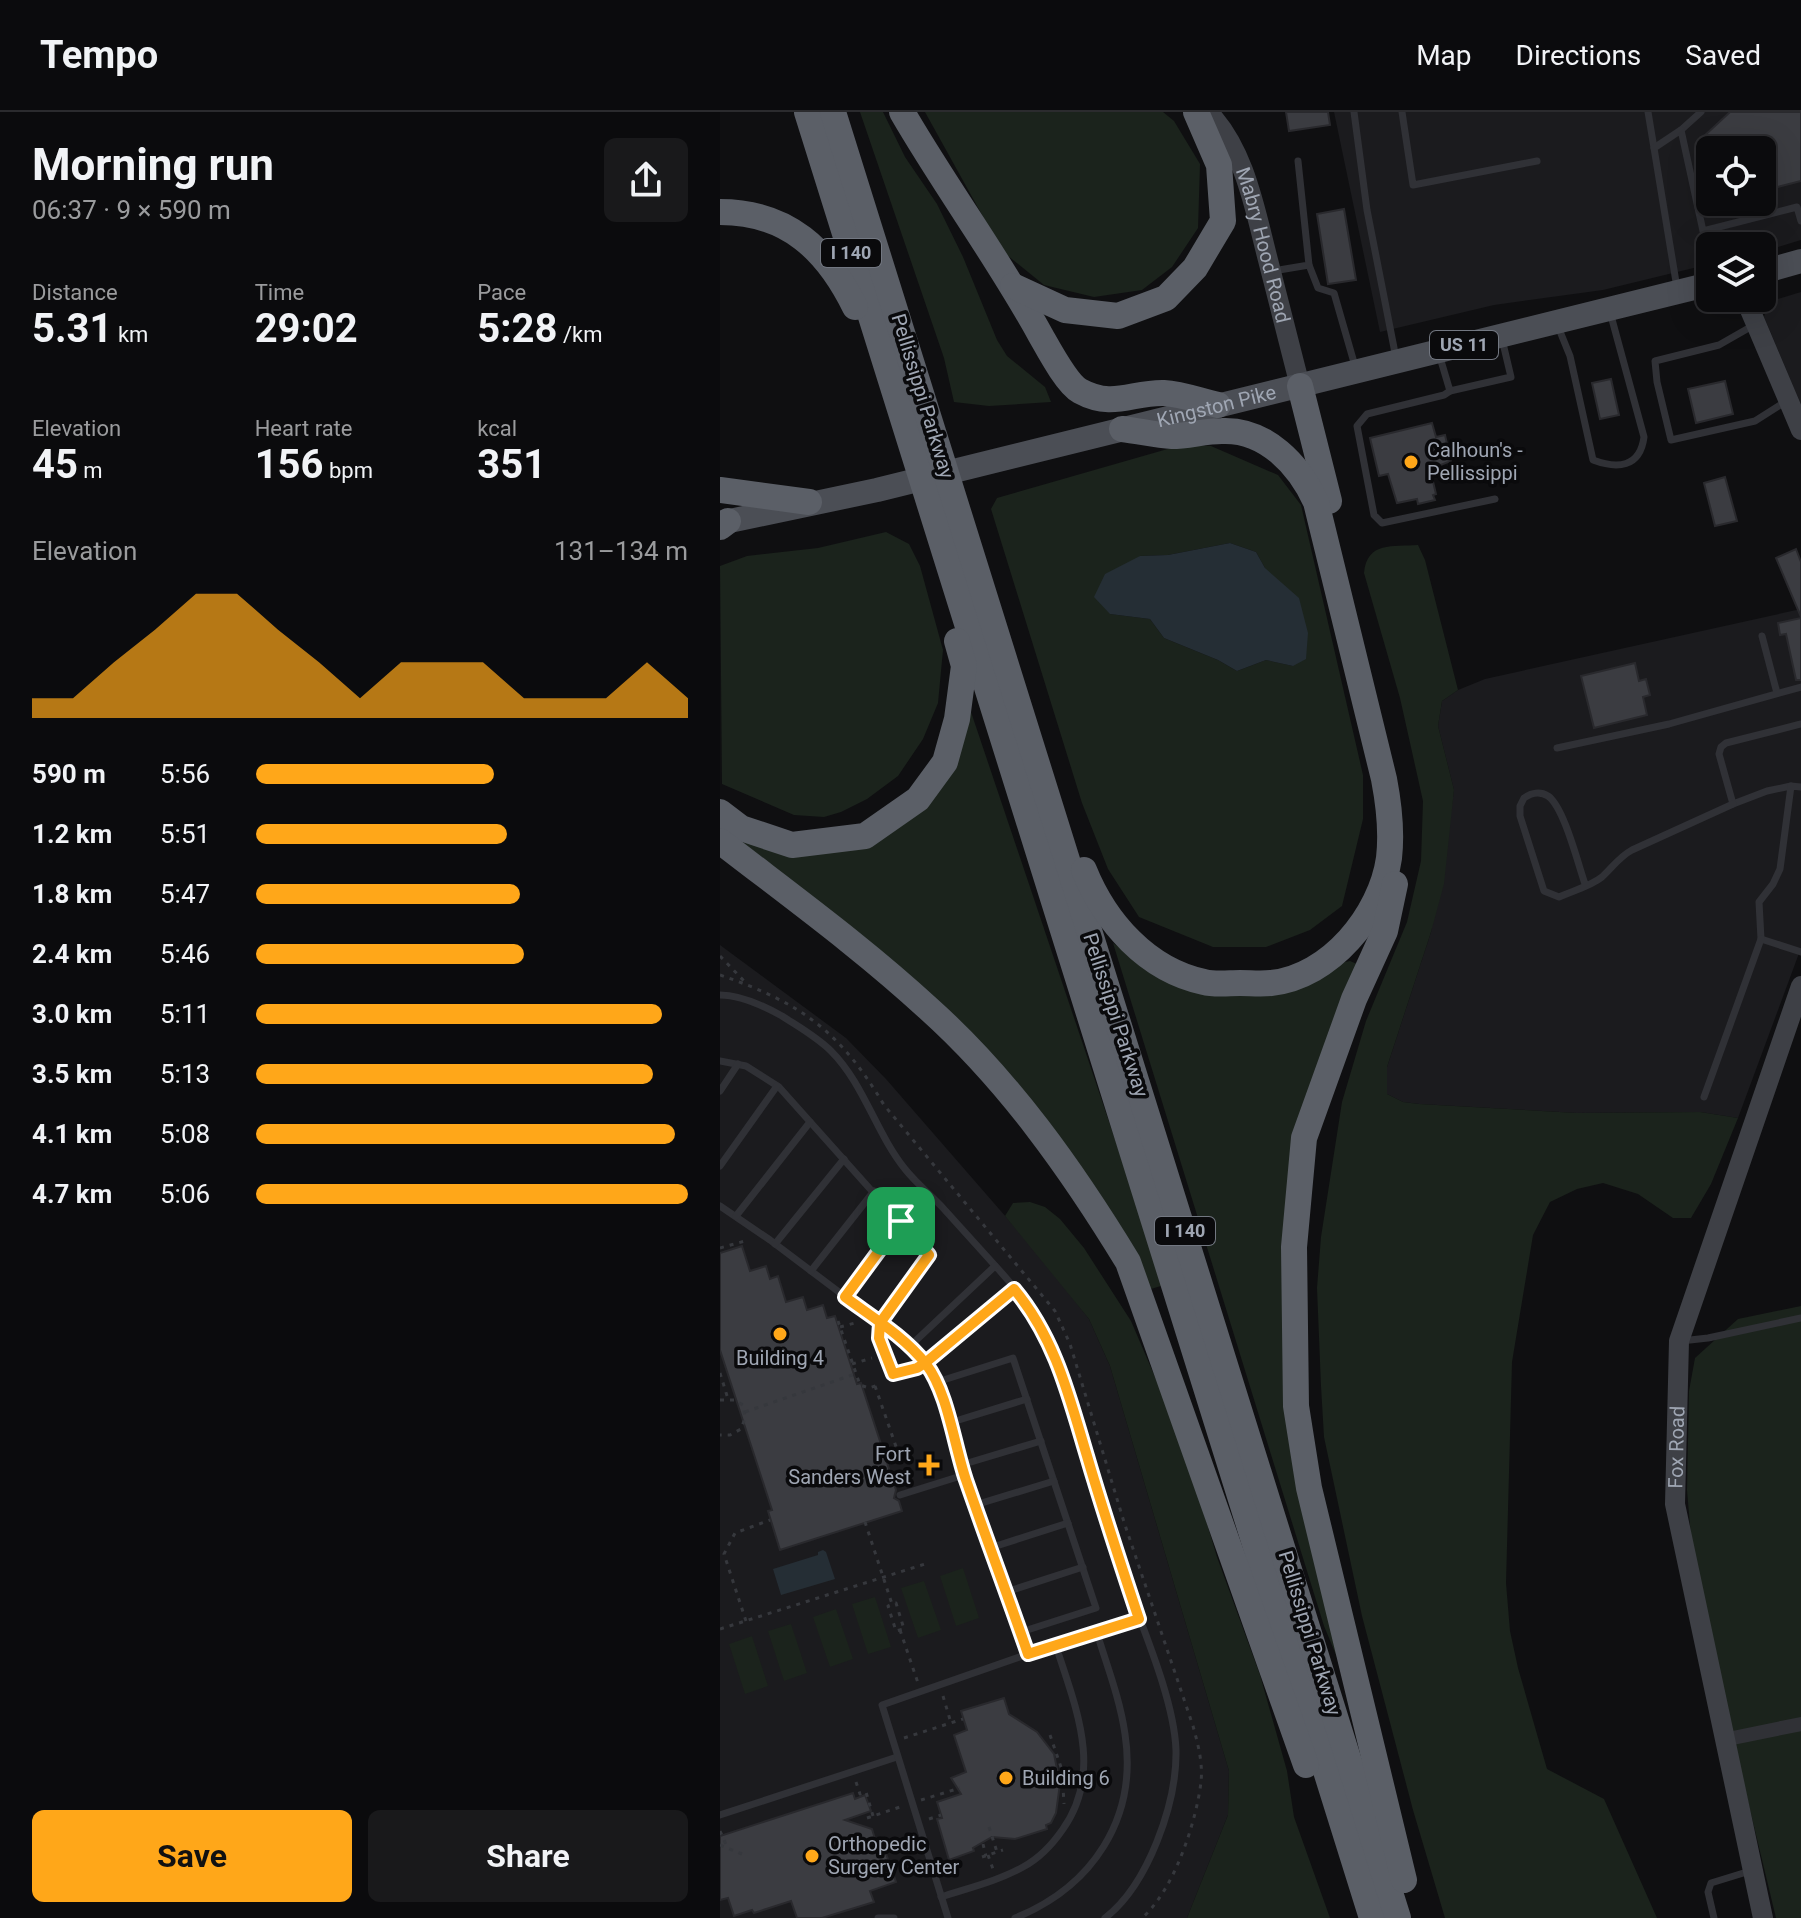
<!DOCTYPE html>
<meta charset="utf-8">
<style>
:root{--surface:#0b0b0d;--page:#19191b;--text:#f1f3f6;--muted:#9a9b9d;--line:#2b2b2e;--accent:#ffa719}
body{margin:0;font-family:Roboto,sans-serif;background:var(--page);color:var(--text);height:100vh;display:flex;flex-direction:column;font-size:30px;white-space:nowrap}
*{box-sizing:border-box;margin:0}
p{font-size:26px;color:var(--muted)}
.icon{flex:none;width:44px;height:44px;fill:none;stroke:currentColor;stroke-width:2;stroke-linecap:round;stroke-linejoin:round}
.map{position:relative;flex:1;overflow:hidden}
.panel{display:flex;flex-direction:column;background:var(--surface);width:720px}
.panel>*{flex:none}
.controls{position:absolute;left:976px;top:24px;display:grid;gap:16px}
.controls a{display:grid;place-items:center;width:80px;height:80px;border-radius:12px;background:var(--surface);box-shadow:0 8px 32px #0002,0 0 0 2px var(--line);font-size:40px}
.pin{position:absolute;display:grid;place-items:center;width:68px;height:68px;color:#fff;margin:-34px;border-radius:16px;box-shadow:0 4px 12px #0006}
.round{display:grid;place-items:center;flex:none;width:84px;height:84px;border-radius:12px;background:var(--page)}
.headline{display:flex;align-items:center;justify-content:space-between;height:136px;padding:0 32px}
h1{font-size:44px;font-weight:700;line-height:60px}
.metrics{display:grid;grid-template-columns:repeat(3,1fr);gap:12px;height:136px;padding:8px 32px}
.metrics div{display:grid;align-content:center}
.metrics b{font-size:40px;font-weight:700}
.metrics small{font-size:22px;font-weight:400}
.metrics p{font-size:22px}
.chart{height:224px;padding:16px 32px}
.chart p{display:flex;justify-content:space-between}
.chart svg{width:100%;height:144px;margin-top:8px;fill:var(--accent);opacity:.7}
.cta{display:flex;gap:16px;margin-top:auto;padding:16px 32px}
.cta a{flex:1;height:92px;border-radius:12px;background:var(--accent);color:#111;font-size:32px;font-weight:700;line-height:92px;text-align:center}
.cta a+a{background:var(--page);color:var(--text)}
ul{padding:0 32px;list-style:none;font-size:26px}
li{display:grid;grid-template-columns:128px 96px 1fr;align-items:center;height:60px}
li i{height:20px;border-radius:10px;background:var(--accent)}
header{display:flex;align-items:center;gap:48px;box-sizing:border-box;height:112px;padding:0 40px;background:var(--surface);border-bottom:2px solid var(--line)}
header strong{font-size:38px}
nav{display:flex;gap:44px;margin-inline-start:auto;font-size:28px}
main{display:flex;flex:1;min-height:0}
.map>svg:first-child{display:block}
</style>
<header>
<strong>Tempo</strong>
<nav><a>Map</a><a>Directions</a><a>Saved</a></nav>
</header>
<main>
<section class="panel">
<div class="headline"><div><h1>Morning run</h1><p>06:37 · 9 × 590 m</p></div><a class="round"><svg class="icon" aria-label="share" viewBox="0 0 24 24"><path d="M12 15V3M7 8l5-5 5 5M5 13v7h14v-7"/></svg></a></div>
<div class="metrics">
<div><p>Distance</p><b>5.31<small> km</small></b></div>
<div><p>Time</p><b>29:02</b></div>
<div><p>Pace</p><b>5:28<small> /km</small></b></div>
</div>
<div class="metrics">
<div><p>Elevation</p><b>45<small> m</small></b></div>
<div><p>Heart rate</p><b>156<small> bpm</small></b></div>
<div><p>kcal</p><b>351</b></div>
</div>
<div class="chart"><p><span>Elevation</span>131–134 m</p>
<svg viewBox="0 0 160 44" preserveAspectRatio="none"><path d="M0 44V38L10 38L20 27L30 17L40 6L50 6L60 17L70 27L80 38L90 27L100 27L110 27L120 38L130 38L140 38L150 27L160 38V44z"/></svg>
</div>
<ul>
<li><b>590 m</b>5:56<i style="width:55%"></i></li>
<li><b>1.2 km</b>5:51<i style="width:58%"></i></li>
<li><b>1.8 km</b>5:47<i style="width:61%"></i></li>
<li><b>2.4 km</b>5:46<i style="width:62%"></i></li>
<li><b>3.0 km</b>5:11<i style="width:94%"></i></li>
<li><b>3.5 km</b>5:13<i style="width:92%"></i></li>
<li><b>4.1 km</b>5:08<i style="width:97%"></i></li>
<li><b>4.7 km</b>5:06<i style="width:100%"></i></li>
</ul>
<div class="cta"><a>Save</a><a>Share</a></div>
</section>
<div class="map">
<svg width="1081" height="1806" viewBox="0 0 1081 1806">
<rect width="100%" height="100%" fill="#0f0f11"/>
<g fill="#1b1b1e" fill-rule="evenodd">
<path d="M614,0H1081V128L1042,140V134H990V152L883,178L774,193L660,220ZM990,38H1042V90H990Z"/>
<path d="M1081,180V293L1044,205L1048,190Z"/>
<path d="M1081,497V836L1018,1006L980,1000L857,1001L699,992L683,990L667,982V955L711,820L731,700L734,678L718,614L722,589L738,578L765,567Z"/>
<path d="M0,833L126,926L166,967L319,1143L369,1207L390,1254L509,1659L508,1703L467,1806H0Z"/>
</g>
<g fill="#1b231c" fill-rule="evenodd">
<path d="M140,0H163L185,45L217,92L243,145L277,228L287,244L325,275L331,290L269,294L234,290L224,246Z"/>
<path d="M205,0H443L454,9L480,52L478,116L452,155L422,178L374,185L324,173L282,139Z"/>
<path d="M465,332L491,334L558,363L581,393L643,663V707L622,794L590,818L546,835H493L419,805L388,757L362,691L271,397L277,386ZM510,431L536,440L545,456L573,554L546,548L517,559L498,548L444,526L430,507L390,502L420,444L448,443Z"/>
<path d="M166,420L189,432L200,454L223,538L218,591L203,627L178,664L147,687L121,700L104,705L74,703L2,672L0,454L27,444L98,436Z"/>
<path d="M698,433L705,448L738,578L722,589L718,614L734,678L724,772L711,820L667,955V982L683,990L699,992L857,1001L980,1000L1018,1006L991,1072L971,1106H953L918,1082L883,1071L857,1077L830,1090L813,1123L792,1250L786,1471L790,1519L798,1556L827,1657L884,1687L937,1806H725L693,1698L642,1504L604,1325L601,1274L597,1176L601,1125L622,990L646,909L687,810L701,749L703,689L680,586L644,461C647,429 673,435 698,433Z"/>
<path d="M250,597L444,1173L431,1177L304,982L0,724L156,722Z"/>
<path d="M393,831L444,867L478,880L630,849L637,852L569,1150L619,1550L604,1514Z"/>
<path d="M310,1090L325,1095L340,1107L364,1136L411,1209L462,1328L497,1445L540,1563L567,1659L574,1705L610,1806H467L508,1703L509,1659L390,1254L369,1207L285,1104L293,1091Z"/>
<path d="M1081,1194V1806H1056L991,1535L971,1425L967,1378L969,1279L975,1246L1018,1207Z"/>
<path d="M243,1456L259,1506L236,1514L220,1464Z"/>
<path d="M204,1469L221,1518L198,1526L181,1476Z"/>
<path d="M155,1485L171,1535L148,1542L132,1492Z"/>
<path d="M116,1497L133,1547L110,1555L93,1505Z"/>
<path d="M71,1512L87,1561L64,1569L48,1519Z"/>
<path d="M32,1524L48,1574L25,1582L9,1532Z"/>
</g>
<g fill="#252e35">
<path d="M510,431L536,440L545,456L579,486L588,521L586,547L573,554L546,548L517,559L498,548L444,526L430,507L390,502L374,485L385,462L420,444L448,443Z"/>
<path d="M103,1438L106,1440L115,1467L61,1483L53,1457L98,1443V1440Z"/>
</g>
<g fill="#3b3c41" stroke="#29292d" stroke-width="2">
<path d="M566,0H608L610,13L569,19Z"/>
<path d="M1010,0H1081V69L1042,79V38H986L983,25Z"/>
<path d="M624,97L636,168L608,172L597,102Z"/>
<path d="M891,267L899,303L880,307L872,271Z"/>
<path d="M1005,269L1013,302L976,311L968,277Z"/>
<path d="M712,311L716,325L725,323L731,349L710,357L716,382L713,383L715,388L698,392L697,387L677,391L668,362L659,364L650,326Z"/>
<path d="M1005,365L1017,409L995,414L984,371Z"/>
<path d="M1076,437L1081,450V505L1056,446Z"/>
<path d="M1081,506V568H1076L1066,522L1060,523L1058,511Z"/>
<path d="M915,551L919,569L926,567L930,583L923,585L927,603L874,616L861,564Z"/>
<path d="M22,1134L30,1159L46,1154L50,1167L58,1164L66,1190L83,1185L87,1198L103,1193L107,1206L115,1204L137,1272L141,1271L176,1378L174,1386L179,1389L182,1399L60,1438L48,1399L52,1398L0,1238V1141Z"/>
<path d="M284,1586L289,1602L317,1620L334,1642L340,1672L336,1701L331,1711L326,1713L327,1717L295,1727L272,1725L253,1736L254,1739L229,1748L217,1707L222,1706L217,1690L241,1682L231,1666L246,1660L234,1623L247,1618L241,1599Z"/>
<path d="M133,1681L135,1687L145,1683L151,1699L125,1708L152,1717L158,1737L164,1736L176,1770L150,1779L154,1790L102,1806H77L71,1789L34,1801L32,1798L14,1804L8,1786L0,1788V1724Z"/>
</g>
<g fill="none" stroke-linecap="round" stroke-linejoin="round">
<g stroke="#36383d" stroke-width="3" stroke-dasharray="4 6" stroke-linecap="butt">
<path d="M0,844L25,870"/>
<path d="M0,863C81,891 120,919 164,993L335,1199L350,1232L404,1410L473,1614C478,1632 483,1651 481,1670C476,1711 454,1778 422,1806"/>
<path d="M0,1136L25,1129"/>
<path d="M118,1209L140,1273L149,1276L161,1272"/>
<path d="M120,1215L135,1211"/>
<path d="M132,1252L152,1246"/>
<path d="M0,1261L8,1287"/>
<path d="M155,1274L180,1346L167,1350"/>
<path d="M0,1288H14L23,1293L25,1306L21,1317L10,1323H0"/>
<path d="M25,1300L135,1262"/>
<path d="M145,1410L172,1492L176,1491L184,1517L176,1519L168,1494L172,1492"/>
<path d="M26,1509L4,1442L15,1421L50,1408"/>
<path d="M0,1517L205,1452"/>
<path d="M180,1518L198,1571"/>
<path d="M223,1584L231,1611"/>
<path d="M330,1623L342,1658L344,1692"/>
<path d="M184,1626L243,1607"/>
<path d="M136,1670L140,1682L146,1680L153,1704"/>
<path d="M201,1688L240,1676"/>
<path d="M147,1706L183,1694"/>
<path d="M209,1707L221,1703"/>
<path d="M269,1715L277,1740"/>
<path d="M0,1719L8,1737"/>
<path d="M263,1732L266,1744"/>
<path d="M0,1733L22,1742"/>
<path d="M268,1743L273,1757"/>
<path d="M262,1745L283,1738"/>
</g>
<g stroke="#303136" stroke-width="7">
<path d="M634,0L647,98L676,246"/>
<path d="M682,0L693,73L817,49"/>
<path d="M928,0L934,36"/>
<path d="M961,18L981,0"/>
<path d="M589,153L598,176L614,181L635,254"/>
<path d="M553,159L589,153L578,49"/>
<path d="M957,176L934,36L961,18L983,119L1077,95L1081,109"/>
<path d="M837,212L850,244L873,348C897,357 920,356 924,325L890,200"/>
<path d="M1034,213L999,233L935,249L937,270L951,328L1035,309L1065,290"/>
<path d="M719,242L730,279L791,265L782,227"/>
<path d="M730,279L724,283L647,302L637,314L654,403L662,411L775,387"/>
<path d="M1042,524L1057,581"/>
<path d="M837,636L949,612L1081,575"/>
<path d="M1071,674L1047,679L1013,692L999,642L1001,635L1006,631L1081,612"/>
<path d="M1081,675L1071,674L1060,757L1053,772L1039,790L1041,827L1081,840"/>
<path d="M865,772C858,752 844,695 828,684C820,679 811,681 804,686L800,694V704L824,779L839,785C852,779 871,774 882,765C893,755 899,745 912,738L1013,692"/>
<path d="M0,883C21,883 44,894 62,904C79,915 97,925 111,939C144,972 156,1021 185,1057C196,1071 211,1083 223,1096C242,1117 261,1138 280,1159C291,1172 305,1186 314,1202C358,1279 373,1369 400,1453C418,1506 454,1584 456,1638C457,1691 428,1773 385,1806"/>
<path d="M0,949L26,954L59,975L209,1143L160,1211L205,1251L294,1177"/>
<path d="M0,979L18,952"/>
<path d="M984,985L1041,827"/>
<path d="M0,1054L57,974"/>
<path d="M0,1094L50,1128L160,1211L159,1226L173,1262L197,1256L205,1251L217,1270L246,1367L308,1542"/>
<path d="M16,1104L90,1010"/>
<path d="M55,1132L124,1047"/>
<path d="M91,1159L154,1079"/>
<path d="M125,1185L181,1109"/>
<path d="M961,1229L988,1226L1081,1206"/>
<path d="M189,1235L275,1154"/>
<path d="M217,1270L293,1246L376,1496L301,1520"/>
<path d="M229,1311L307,1287"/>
<path d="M241,1353L321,1329"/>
<path d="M180,1383L244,1363"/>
<path d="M255,1393L334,1369"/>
<path d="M270,1436L348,1411"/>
<path d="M286,1480L363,1455"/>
<path d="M0,1703L177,1645"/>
<path d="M221,1785C248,1776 278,1769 303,1755C320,1746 332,1733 343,1717C384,1659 355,1594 336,1534"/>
<path d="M158,1806H174"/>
<path d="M228,1806L162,1593L308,1542L419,1507"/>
<path d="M295,1806C372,1775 418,1707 405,1622C400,1587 387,1554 377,1521"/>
<path d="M994,1806L988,1780L991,1771L1030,1759"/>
</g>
<path stroke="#303136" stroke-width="14" d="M1003,1628L1081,1612"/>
<g stroke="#3e4046" stroke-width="20">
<path id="s1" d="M488,0C525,38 535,98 548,148C559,190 569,232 580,274"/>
<path d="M1025,186L1081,318"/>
<path id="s2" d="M1043,1806L955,1392L959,1229L1081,874"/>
</g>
<g stroke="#4b4e55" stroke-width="24">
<path d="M1042,160L1081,149"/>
<path id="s3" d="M0,411L157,378L990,172"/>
</g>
<g stroke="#5b5f67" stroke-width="26">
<path d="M87,0L652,1806"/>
<path d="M113,0L678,1806"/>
<path d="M182,0C226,76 279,147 321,224C329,238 347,272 360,279C393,297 412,280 444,281C462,282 480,289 498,293"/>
<path d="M0,100C68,100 107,138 135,195"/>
<path d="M293,174L345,198L398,204L446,186L475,156L503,109L499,53L476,0"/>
<path d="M580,274L609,389"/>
<path d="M0,378L89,390"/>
<path d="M0,415L8,409"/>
<path d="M0,700L21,716L72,733L145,724L198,687L225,650L237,607L244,554L237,529"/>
<path d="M0,729C71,784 143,836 209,897C289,969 352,1058 408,1150L586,1653"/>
<path d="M364,758C385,810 427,858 484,870C495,873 509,871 520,871C530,871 541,872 551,871C610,865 661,803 669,746C672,720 669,693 664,667L596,390C579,353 546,317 502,319C485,319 468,324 452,324C436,323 419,319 402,317"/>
<path d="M675,772L665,819L634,887L584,1026L574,1135L576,1294L589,1376L684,1768"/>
</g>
</g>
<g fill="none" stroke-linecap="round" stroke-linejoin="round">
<defs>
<path id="route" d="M181,1109L125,1185C152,1205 185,1225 206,1252C228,1281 234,1333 246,1368C266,1426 288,1484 308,1542L419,1507C401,1453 383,1399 367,1344C349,1284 335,1226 294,1177L205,1251L197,1256L173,1262L159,1226L160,1211L209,1143L181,1109"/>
</defs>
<use href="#route" stroke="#fff" stroke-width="16"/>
<use href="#route" stroke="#ffa719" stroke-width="10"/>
</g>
<g fill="#ffa719" stroke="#0a0a0c" stroke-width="3">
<circle cx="691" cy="350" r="8"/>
<circle cx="60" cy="1222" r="8"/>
<path d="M205 1341h8v8h8v8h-8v8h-8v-8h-8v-8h8z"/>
<circle cx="286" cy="1666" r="8"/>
<circle cx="92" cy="1744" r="8"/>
</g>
<g text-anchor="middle" stroke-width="7" stroke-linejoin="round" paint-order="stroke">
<g fill="#0a0a0c" stroke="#727781" stroke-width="2">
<rect x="101" y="127" width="60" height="28" rx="6"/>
<rect x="710" y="219" width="68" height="28" rx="6"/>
<rect x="435" y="1105" width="60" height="28" rx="6"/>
</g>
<g font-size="18" font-weight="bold" fill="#9fa6b3">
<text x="131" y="147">I 140</text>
<text x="744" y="239">US 11</text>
<text x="465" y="1125">I 140</text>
</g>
<g font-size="20" fill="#9fa6b3" stroke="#0a0a0c">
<text dy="7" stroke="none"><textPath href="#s1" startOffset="146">Mabry Hood Road</textPath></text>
<text transform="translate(203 284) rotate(73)" y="7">Pellissippi Parkway</text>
<text dy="7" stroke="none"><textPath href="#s3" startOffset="510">Kingston Pike</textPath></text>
<text transform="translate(396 903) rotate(72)" y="7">Pellissippi Parkway</text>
<text dy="7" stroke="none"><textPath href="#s2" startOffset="480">Fox Road</textPath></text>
<text transform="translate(590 1521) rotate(73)" y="7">Pellissippi Parkway</text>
</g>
<g font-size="20" fill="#9fa6b3" stroke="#0a0a0c" text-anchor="start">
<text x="707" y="345">Calhoun's -<tspan x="707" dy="23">Pellissippi</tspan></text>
<text x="60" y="1253" text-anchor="middle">Building 4</text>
<text x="191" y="1349" text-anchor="end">Fort<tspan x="191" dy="23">Sanders West</tspan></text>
<text x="302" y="1673">Building 6</text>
<text x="108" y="1739">Orthopedic<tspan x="108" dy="23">Surgery Center</tspan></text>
</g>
</g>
</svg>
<div class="controls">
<a><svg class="icon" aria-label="locate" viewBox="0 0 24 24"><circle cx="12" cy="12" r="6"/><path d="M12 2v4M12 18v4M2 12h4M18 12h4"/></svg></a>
<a><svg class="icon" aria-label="layers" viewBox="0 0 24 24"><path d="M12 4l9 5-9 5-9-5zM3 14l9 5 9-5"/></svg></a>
</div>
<div class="pin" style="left:181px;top:1109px;background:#1e9e55"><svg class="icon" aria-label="arrive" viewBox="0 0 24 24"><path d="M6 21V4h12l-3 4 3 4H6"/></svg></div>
</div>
</main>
